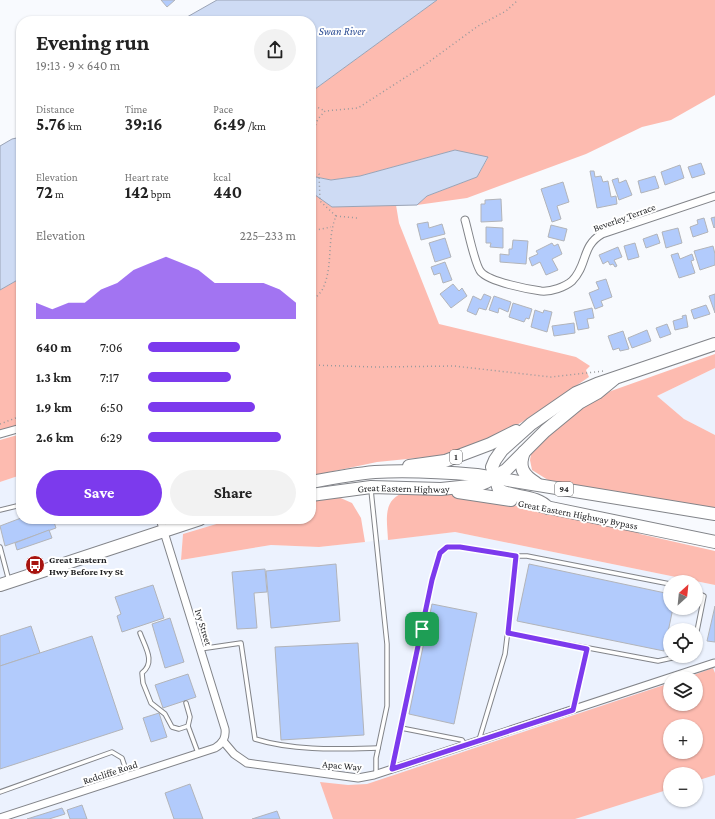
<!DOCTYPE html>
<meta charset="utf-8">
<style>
:root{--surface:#fff;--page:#f2f2f2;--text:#222;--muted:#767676;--accent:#7c3aed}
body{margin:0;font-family:"Crimson Pro",serif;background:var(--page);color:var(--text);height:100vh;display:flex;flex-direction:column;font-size:15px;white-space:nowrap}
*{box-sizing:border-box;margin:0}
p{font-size:13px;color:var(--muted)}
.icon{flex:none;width:22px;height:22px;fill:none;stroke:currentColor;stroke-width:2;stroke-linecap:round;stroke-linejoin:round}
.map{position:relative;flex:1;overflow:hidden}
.drawer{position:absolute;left:16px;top:16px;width:300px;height:508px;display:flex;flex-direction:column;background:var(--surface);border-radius:16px;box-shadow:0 1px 3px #0004}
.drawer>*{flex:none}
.needle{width:26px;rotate:27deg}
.fabs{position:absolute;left:663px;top:575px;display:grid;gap:8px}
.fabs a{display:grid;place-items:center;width:40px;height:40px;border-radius:50%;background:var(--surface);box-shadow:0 1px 3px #0004;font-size:20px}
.pin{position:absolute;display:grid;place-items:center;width:34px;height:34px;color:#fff;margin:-17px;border-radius:8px;box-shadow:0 2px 6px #0006}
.round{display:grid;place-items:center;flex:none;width:42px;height:42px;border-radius:21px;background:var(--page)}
.headline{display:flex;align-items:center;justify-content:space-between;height:68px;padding:0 20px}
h1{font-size:22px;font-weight:700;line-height:30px}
.stats{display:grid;grid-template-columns:repeat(3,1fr);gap:6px;height:68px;padding:4px 20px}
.stats div{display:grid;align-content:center}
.stats b{font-size:17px;font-weight:700}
.stats small{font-size:11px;font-weight:400}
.stats p{font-size:11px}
.chart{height:112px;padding:8px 20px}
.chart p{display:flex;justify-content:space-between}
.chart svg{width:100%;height:72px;margin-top:4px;fill:var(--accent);opacity:.7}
.action{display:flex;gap:8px;margin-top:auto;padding:8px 20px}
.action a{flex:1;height:46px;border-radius:24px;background:var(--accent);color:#fff;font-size:16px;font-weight:700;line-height:46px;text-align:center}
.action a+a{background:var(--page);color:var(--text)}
ul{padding:0 20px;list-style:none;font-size:13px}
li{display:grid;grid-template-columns:64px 48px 1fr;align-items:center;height:30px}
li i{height:10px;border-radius:5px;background:var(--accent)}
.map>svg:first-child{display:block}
</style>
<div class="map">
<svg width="715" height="819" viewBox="0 0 715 819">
<rect width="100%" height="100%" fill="#f8fafe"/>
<g fill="#ecf2fe" fill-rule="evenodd">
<path d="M715,368V435L684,419L657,396Z"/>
<path d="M21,475V519H233L183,534L181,560L271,545L319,547L455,532L715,585V819H0V482ZM670,582H696V608H670ZM670,630H696V656H670ZM670,678H696V704H670ZM670,726H696V752H670ZM670,774H696V800H670Z"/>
</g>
<g fill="#fdbbb0" fill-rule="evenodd">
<path d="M437,0H715V95L671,120L642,127L586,154L467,198L417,205L427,196L477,177L488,158L455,150L360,176L331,180L311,176V92Z"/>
<path d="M311,192L332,207L396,205L399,223L439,324L576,357L590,366L586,370L589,377L522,422L486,442L447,455L377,462L311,476Z"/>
<path d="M21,278V425L0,431V290Z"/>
<path d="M715,354V368L657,396L684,419L715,435V509L548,480L532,470L530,460L532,449L575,412L611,391Z"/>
<path d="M21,434V475L0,482V440Z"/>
<path d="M406,492L466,496L633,529L640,534L715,551V585L455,532L388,540C387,519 382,499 406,492Z"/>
<path d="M336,496L352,503L361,518L365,542L319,547L271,545L181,560L183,534L233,519H311V501Z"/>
<path d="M713,668L715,673V775L696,781V774H670V789L575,819H333L320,782L348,785L367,784L670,683V704H696V678H685ZM670,726H696V752H670Z"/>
</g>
<g fill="#cedbf4" stroke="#9aa3b5">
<path d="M217,0H437L311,92V21H180Z"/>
<path d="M21,137V278L0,290V146L12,139Z"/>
<path d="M455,150L488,157L477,177L427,196L417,205L332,207L311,192V176L331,180L360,176Z"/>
</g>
<g fill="#b2cbfc" stroke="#b2b4b9">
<path d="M161,0H175L167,7Z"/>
<path d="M701,163L705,174L692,178L688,167Z"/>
<path d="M680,165L684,178L665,185L661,172Z"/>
<path d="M590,171H594L595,177L601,176L603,182L608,181L611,197L616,196L617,204L597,208Z"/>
<path d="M655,176L659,188L641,193L638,181Z"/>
<path d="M618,178L619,183L626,180L632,195L619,200L612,180Z"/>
<path d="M563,182L569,202L557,206L561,219L552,222L541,189Z"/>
<path d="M501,199L502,221L481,222V204H485V200Z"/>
<path d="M715,217V227L714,228L711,218Z"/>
<path d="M704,218L708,232L693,237L690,227L698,224L697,220Z"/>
<path d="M428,222L429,228L442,224L445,234L421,240L417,224Z"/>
<path d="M551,225L567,229L564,241L548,237Z"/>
<path d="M486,227L503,228V248L490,247L491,243H486Z"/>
<path d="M678,228L682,243L666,248L662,232Z"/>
<path d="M657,234L660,243L646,248L643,239Z"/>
<path d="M445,238L451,257L435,262L429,243Z"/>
<path d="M513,240L528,241L526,264L500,262V254L509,255V249H512Z"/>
<path d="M552,243L554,246L558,244L562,254L552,259L558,270L546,275L540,262L532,266L529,258L538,254L536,251Z"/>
<path d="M635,243L639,257L628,260L624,246Z"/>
<path d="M713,246L715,254V265L700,270L694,251Z"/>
<path d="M618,247L622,257L614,260L617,266L615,267L613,264L610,265L608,261L603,264L599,255Z"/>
<path d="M678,253L680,259L692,254L694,260L691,261L695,273L679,278L671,255Z"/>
<path d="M445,262L452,280L443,283L440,273L434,275L431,267Z"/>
<path d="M606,279L612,297L601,301L603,306L595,309L589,293L599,289L596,282Z"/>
<path d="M453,284L459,291L462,288L467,296L451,308L440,294Z"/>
<path d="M484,294L491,297L486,310L479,308L476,315L467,311L473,296L481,300Z"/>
<path d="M715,294V313L709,296Z"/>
<path d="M494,296L511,302L508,312L499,308L498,313L489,310Z"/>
<path d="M513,303L532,309L529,319L526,318L524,322L509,317Z"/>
<path d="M706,305L710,314L694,319L691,310Z"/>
<path d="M592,308L594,318L587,319L589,328L578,330L574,312Z"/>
<path d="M535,310L543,313L544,310L552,312L547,332L531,327Z"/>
<path d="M686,315L688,327L675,330L673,321L683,318L682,316Z"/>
<path d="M574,323L575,333L554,336L552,326Z"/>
<path d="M667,324L671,334L660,338L656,328Z"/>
<path d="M647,330L651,341L632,348L628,338Z"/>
<path d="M623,331L629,349L620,351L619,348L613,350L608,336Z"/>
<path d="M21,518L53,519L56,528L5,546L0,526Z"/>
<path d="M49,530L52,538L17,550L15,543Z"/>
<path d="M336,564L340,621L271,628L266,571Z"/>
<path d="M529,564L670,594V608H673L664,651L517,621Z"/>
<path d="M265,569L267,592L254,593L257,628L237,629L232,572Z"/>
<path d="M153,585L164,618L122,632L117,616L121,614L115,597Z"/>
<path d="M432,604L477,613L454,724L409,714Z"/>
<path d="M715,606V642L707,641Z"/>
<path d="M170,618L184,662L165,668L152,624Z"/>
<path d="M31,626L40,653L0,666V636Z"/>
<path d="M92,636L123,729L0,769V666Z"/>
<path d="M358,643L364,735L281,740L275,647Z"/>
<path d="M188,674L196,697L163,708L155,685Z"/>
<path d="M159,713L167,737L151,742L143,718Z"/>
<path d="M190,784L203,819H174L165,793Z"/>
<path d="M82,805L87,819H70L67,810Z"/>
<path d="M62,808L65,814L49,819H27Z"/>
<path d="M277,811L280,819H252Z"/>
</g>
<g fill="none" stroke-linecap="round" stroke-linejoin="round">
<defs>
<g id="service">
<path d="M371,490L387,644V706L376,758V774"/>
<path d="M0,510L21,505"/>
<path d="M0,547L9,581"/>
<path d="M517,556H527L670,584"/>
<path d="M696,592L704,596L696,636"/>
<path d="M140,633C145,647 156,662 142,673L143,683L151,703L165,714L172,727L179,729L188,726"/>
<path d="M508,633L658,661L681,656"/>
<path d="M200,649L241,643L255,739C294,751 338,749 378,748"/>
<path d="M186,703L190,717L188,726L198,753"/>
<path d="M574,708L587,649"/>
<path d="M401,728L462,740L465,745"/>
<path d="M392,769L432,580L440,553L447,547H460L517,556L505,654L479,740"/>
<path d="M0,792L112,752L122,758L128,776"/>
</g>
<g id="minor">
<path d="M465,220C468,230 475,266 481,272C490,282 527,289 541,291C551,292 565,287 572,281C588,265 581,246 602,234L715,196"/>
<path d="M0,434L21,428"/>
<path d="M223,741L234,754L247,763L358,778L374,775L714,663"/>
<path d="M0,818L215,748C223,743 226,738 225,729L160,519"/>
</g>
<g id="trunk">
<path d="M524,452C518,467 523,475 536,483"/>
<path d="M409,466L445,461L490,444L516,431"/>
<path d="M311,482C332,478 353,474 375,472C409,470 443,472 477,475L715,514"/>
<path d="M458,492L511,500"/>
<path id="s1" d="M311,495L371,487L441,489L479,485L486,482L506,470L545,431L579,403L597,393L614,379"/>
<path d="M541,506L715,542"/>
<path d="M548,508C537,495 514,498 499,490L492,467L495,460L502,450L531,424L576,393L597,384L715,344"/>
<path d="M0,585L200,519"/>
</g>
</defs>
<use href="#service" stroke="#828489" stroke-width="5.5"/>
<use href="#minor" stroke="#828489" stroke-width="9"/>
<use href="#trunk" stroke="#828489" stroke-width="14"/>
<g stroke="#98999c" stroke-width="1.5" stroke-dasharray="1 3" stroke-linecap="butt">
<path d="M311,104L325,111"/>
<path d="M311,136L318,119L325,111L358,108L426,64L478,26L506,11L518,0"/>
<path d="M311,172L319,174L320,201L336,216C327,238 333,264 324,286C322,292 315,298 311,303"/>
<path d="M336,216L357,218"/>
<path d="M311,231L331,227"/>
<path d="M311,365L375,367L454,366L551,377L604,371"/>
<path d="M0,424L21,416"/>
</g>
<use href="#service" stroke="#fff" stroke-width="3.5"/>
<use href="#minor" stroke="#fff" stroke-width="7"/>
<use href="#trunk" stroke="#fff" stroke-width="12"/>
</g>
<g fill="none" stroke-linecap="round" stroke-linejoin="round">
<defs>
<path id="route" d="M447,547H460L516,556L508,633L587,649L573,710L392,769L432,580L440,553Z"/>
</defs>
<use href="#route" stroke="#fff" stroke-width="8"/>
<use href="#route" stroke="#7c3aed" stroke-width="5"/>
</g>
<defs>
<symbol id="bus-disc" viewBox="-11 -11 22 22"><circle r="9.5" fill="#a7130f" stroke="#fff"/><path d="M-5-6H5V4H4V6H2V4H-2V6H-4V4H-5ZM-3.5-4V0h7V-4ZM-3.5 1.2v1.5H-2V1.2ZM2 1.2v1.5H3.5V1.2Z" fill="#fff"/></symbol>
</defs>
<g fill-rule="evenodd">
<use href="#bus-disc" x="24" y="554" width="22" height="22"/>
</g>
<g text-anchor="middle" stroke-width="4" stroke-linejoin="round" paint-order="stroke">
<g fill="#fff" stroke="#626364" stroke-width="1">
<rect x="450" y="450" width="12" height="14" rx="3"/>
<rect x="555" y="482" width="18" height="14" rx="3"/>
</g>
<g font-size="9" font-weight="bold" fill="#1f2022">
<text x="456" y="460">1</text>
<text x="564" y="492">94</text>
</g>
<g font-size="10" fill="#1f2022" stroke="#fff">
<text transform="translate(624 217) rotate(-20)" y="4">Beverley Terrace</text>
<text dy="4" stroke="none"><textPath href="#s1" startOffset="93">Great Eastern Highway</textPath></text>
<text transform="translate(578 514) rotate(11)" y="4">Great Eastern Highway Bypass</text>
<text transform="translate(204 627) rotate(73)" y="4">Ivy Street</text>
<text transform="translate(342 765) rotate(5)" y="4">Apac Way</text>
<text transform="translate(110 772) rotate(-18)" y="4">Redcliffe Road</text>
</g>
<g font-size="10" font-weight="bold" fill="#1f2022" stroke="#fff" text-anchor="start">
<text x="49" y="563">Great Eastern<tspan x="49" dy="12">Hwy Before Ivy St</tspan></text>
</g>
<g font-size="11" font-style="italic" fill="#2c4d94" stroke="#fff">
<text x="342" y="35">Swan River</text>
</g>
</g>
</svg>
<div class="fabs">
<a><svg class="needle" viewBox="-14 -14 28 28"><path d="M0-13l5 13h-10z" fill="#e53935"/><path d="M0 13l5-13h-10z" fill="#767676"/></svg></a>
<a><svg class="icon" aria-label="locate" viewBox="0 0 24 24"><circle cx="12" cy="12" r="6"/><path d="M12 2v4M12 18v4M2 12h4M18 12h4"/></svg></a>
<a><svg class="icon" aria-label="layers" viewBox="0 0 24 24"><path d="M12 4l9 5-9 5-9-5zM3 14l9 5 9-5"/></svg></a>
<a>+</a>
<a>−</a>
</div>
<div class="pin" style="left:422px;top:629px;background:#1e9e55"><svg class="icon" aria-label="arrive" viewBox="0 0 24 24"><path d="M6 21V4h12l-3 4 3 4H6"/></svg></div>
<section class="drawer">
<div class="headline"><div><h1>Evening run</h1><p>19:13 · 9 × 640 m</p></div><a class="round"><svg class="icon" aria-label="share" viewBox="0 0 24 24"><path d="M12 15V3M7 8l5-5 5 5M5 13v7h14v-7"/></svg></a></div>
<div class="stats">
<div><p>Distance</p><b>5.76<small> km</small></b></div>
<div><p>Time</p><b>39:16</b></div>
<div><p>Pace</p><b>6:49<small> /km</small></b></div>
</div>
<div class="stats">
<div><p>Elevation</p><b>72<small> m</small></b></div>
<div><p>Heart rate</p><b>142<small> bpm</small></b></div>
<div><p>kcal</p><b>440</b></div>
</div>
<div class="chart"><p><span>Elevation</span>225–233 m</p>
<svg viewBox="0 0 160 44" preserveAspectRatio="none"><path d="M0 44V34L10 38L20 34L30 34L40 26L50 22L60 14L70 10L80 6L90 10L100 14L110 22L120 22L130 22L140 22L150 26L160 34V44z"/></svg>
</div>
<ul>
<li><b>640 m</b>7:06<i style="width:62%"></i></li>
<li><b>1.3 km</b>7:17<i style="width:56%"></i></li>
<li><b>1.9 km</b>6:50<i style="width:72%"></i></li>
<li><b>2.6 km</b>6:29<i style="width:90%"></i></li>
</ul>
<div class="action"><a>Save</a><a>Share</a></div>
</section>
</div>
